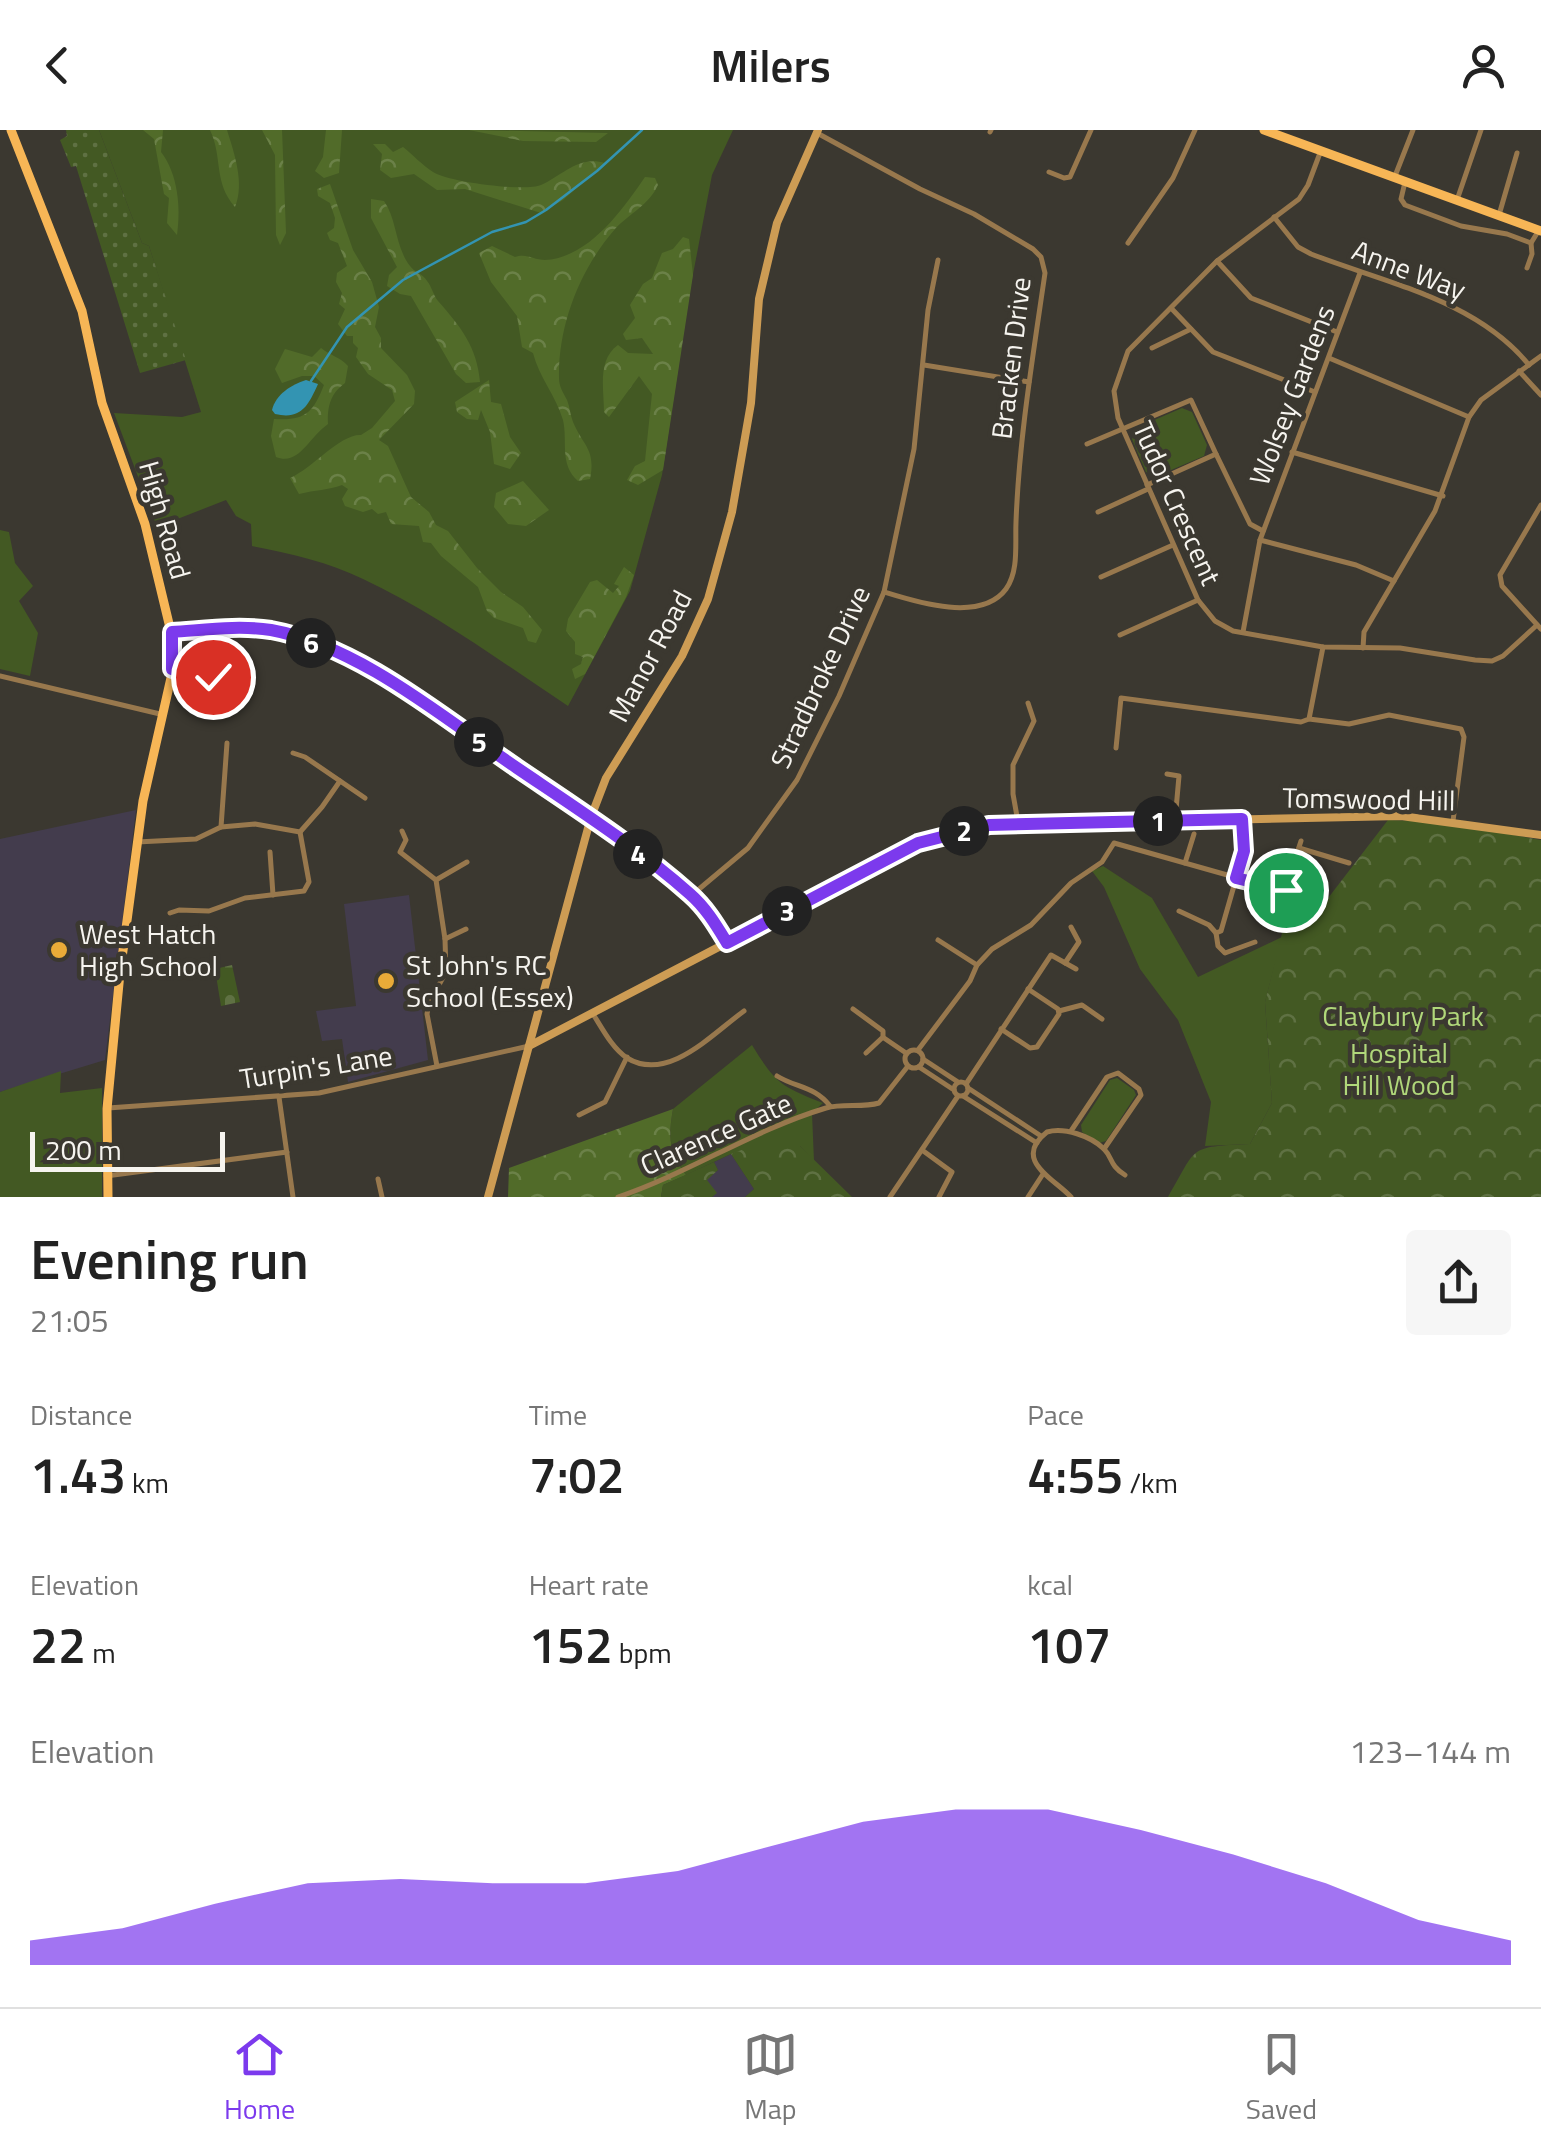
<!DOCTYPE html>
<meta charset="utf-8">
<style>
:root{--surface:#fff;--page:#f6f6f6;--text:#222;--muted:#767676;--line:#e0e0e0;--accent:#7c3aed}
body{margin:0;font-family:"Titillium Web",sans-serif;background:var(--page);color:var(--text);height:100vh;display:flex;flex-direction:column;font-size:38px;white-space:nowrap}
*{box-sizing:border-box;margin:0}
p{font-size:32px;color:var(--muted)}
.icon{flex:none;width:55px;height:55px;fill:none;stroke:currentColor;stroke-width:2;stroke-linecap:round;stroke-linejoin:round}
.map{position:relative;height:1067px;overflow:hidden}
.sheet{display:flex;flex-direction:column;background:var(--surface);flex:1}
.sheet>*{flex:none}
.scale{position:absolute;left:30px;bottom:25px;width:195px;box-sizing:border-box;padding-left:10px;border:5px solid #f6f4ef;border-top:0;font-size:28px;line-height:35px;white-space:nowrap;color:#f6f4ef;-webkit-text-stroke:8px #3b3830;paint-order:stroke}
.pin{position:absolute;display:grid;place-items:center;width:85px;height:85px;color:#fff;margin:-42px;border:5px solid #fff;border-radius:50%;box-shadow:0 2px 10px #0007}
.km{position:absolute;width:50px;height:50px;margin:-25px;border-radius:50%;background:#222;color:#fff;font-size:28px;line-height:50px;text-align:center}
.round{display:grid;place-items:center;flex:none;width:105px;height:105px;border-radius:10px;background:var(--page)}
.head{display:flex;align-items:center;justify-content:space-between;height:170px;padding:0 30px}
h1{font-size:55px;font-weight:600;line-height:75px}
.stats{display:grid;grid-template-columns:repeat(3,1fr);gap:15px;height:170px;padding:10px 30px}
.stats div{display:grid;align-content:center}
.stats b{font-size:50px;font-weight:600}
.stats small{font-size:28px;font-weight:400}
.stats p{font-size:28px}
.chart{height:280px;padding:20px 30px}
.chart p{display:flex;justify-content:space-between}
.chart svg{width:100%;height:180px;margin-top:10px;fill:var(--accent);opacity:.7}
header{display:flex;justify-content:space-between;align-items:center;height:130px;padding:0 30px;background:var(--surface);font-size:45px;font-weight:600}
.tab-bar{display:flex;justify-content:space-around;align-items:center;height:140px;border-top:2px solid var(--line);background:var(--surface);font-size:28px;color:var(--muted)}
.tab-bar a{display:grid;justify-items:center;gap:5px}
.tab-bar .on{color:var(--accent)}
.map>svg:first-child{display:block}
</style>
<header><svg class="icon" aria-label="back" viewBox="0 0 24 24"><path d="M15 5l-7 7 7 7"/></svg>Milers<svg class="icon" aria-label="person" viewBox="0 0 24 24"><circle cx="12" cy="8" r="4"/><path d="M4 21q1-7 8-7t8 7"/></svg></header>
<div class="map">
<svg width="1541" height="1067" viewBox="0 0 1541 1067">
<defs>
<pattern id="forest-crowns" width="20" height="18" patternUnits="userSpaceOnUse" patternTransform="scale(2.5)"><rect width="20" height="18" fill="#516b29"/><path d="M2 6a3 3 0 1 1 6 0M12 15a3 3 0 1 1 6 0" fill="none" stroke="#6b8148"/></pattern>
<pattern id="cemetery-stones" width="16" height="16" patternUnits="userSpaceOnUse" patternTransform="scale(2.5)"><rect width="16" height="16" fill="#435923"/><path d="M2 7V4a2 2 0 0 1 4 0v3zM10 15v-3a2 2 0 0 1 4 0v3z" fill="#5f7143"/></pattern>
<pattern id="park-crowns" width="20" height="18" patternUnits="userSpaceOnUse" patternTransform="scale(2.5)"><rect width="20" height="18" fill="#435923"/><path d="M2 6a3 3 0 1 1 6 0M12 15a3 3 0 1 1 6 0" fill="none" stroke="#5f7143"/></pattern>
<pattern id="garden-dots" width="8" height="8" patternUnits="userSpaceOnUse" patternTransform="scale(2.5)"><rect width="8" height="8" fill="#435923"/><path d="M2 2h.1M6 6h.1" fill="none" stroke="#5f7143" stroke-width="1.8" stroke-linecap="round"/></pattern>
</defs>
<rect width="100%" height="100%" fill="#3b3830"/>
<g fill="#433c4d">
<path d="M136,680L105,930L0,962V709Z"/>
<path d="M409,765L428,930L348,952L342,909L322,911L316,881L356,876L344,774Z"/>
<path d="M731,1024L754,1059L745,1067H712L716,1063L706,1050L718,1040L714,1032Z"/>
</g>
<g fill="#435923">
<path d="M99,0H733L712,45L690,160L662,345L630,461L568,576C501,532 436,483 363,449C329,432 289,423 252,416L251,394L236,386L226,370L157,397L114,283L182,287L201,282L149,116L142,113Z"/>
<path d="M1182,278L1192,282L1207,315L1204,326L1157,346L1146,342L1132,309L1136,298Z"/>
<path d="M0,400L9,402L15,433L33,456L19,471L38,503L30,546L0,539Z"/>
<path d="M1103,736L1152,768L1198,847L1282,807L1265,872L1272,973L1250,1014L1205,1016L1211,972L1178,890L1140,839L1104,757L1092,741Z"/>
<path d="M752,915C776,954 781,956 823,973L812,983L814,1031L800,1016L731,1024L686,1045C669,1022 668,1007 673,979Z"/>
<path d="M61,941L60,963L102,958V1067H0V962Z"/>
<path d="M1117,948L1134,960L1136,965L1106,1011L1099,1013L1082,1002L1081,995L1110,950Z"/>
</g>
<g fill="url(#forest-crowns)">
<path d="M143,0H163L161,22C178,44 181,78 177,105L167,93L169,68L164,64L154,9Z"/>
<path d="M210,0H227C234,23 245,53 235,77C213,52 223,27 210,0Z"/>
<path d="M262,0H282L286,103L280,115L276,105L275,25Z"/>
<path d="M326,0H342L339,43L324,48L315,41L323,27Z"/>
<path d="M469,0L608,3L596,12L523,11Z"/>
<path d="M373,14H385L393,22L403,17C413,25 422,35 433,42C448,52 525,62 541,55C563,45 579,25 605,33L563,70L541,83L465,59L437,60L414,44L391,48L380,40L382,24Z"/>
<path d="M645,47L655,48L658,55C649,75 630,83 615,99C580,139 558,195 559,248C559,257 563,262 567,270C570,277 570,285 573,292C583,316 596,319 590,349L578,351C559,334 568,312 563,290C556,266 539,247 533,223L522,217L517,186L491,152L479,123L492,116L515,127C527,123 533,130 545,130C589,128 623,79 645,47Z"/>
<path d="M330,54L353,120L372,152L379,177L375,197L381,208V218L407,245L415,261L414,274L379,310L388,316L411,367L429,382L436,395L448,401L477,438L501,462L523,477L542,500L536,513L528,511L523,498L494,488L487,481L478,457L441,426L431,413L423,412L419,396L391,394L386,382L378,384L372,379L363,382L345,376L342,369L348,359L342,355C328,360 315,360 299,364L290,348C313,338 340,304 361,305L372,298L395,271L392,260L368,244L356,227L358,218L353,213V206H347L338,194L345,179L339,174L342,163L336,152L337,143L347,136L338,113L330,110L327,103L334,98L335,88L330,73L318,66L317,59Z"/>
<path d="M371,69L384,71C397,89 395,117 410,136C414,142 423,144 427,151C432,157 433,165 438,171C461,197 477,217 480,252L466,253L456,244L411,166L400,164L387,156L389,145L397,137L371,88Z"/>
<path d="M683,107L689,109L693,145L663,340L638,355L627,350L635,336L645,331L652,264L639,246L609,287L604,282C604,259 597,230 618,215L628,223L653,224L642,208L626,210L623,204L635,188L630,175L643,154L652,148L662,123L673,119Z"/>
<path d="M321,218C331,226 340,227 348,236L345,253C331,263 327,276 328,294C308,308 299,336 276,327L271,306L274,289C305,291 313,283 324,255L314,246H302L282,253L275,239L285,219L312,227Z"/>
<path d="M489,250L491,272L501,274L510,307L521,323L510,339L494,334L490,302L481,280L478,290L467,289L457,282L455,272Z"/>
<path d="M523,351L549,380L526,396L508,394L494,377L496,363Z"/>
<path d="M624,437L634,445L626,467L585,544L575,549L572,539L581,534L583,527L575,524V512L566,501L568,489L590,452L597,450L613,463L619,456L614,454Z"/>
<path d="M673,979C668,1007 669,1022 686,1045L663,1055L661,1067H508L509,1038Z"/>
</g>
<path fill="url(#cemetery-stones)" d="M232,835L240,872L221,876L215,839Z"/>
<g fill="url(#park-crowns)">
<path d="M1388,690L1443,692L1541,710V1067H1168C1198,1016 1187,1017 1250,1014L1272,973L1265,872L1291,767L1322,776Z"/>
<path d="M768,1010L800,1016L852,1067H745L754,1059L731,1024Z"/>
<path d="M714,1032L718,1040L707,1050L717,1063L712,1067H661L663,1055Z"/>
</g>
<path fill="url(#garden-dots)" d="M66,0H99L142,113L149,116L186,230L140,243L76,36L71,37L60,10L67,6Z"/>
<path fill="#3394b2" d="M306,250L318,254C308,276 301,290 275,284L272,280C276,264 291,255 306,250Z"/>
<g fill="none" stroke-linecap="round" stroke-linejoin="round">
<path stroke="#3394b2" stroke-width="2.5" d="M311,251L347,197L403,150L492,102L526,92L546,80L597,41L642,0"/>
<g stroke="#98784d" stroke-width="5">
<path d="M990,2L991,0"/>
<path d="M817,3L920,59L974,84L1033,119L1041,127L1045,143C1033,226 1019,309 1016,392C1015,414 1019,441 1006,459C981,493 916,472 884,462"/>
<path d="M1320,23L1308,55L1299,69L1217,131L1128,221L1114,261L1118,288L1198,470L1215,491L1233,501L1323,517L1400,518L1475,530L1492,531L1503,526L1537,495"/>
<path d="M1049,42L1064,48L1070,47L1091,0"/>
<path d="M1395,46L1413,0"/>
<path d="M1405,52L1401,69L1405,75L1461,96L1507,104L1531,113"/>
<path d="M1457,70L1481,0"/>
<path d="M1499,85L1517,23"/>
<path d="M1274,87L1298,117L1311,124C1386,153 1476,170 1529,235"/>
<path d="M1128,113L1173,48L1195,0"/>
<path d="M1217,131L1251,168L1337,202"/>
<path d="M1527,138L1532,124L1531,113L1539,100"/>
<path d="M1171,178L1213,222L1315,262"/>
<path d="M1152,218L1191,199"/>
<path d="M1329,228L1469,287"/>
<path d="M924,235L1029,252"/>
<path d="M1519,241L1541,265"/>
<path d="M1087,314L1191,270L1216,324L1147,355"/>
<path d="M1292,322L1443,366"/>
<path d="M1216,324L1250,394L1263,401"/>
<path d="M1541,375L1500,445L1502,456L1541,499"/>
<path d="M1098,382L1148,359"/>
<path d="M1260,410L1356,435L1394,451"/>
<path d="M1101,447L1173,415"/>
<path d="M1243,502L1260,410L1360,143"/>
<path d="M1120,505L1198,470"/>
<path d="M1363,518L1364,502L1435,381L1469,287L1481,270L1541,226"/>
<path d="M173,539L213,547"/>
<path d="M0,546L160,584"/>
<path d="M1309,589L1349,594L1389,585L1461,599L1464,607L1453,691"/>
<path d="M1116,618L1121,568L1301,592L1309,589L1323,517"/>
<path d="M293,623L305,627L365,668"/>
<path d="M1167,644L1179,646L1175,691"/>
<path d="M1018,692L1013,664V635L1034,591L1028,573"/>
<path d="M221,697L255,694L300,702"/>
<path d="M402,701L406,710L400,722L436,750L445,809L446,842L429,873L427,884L437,936"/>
<path d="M300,702L322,677L340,651"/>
<path d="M137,712L196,709L221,697L227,613"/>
<path d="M1299,718L1349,733"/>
<path d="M270,722L273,765"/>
<path d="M1185,733L1194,704"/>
<path d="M436,750L467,732"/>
<path d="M1285,760L1301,711"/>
<path d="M692,765L748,718L797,650L839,566L884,462L914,319L928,180L938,130"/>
<path d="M1179,781L1209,795L1216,803L1221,801L1244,721L1242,689"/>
<path d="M170,783L179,780L209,781L245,768L304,761L309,752L300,702"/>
<path d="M1216,803L1218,816L1225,823L1255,812"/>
<path d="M445,809L466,799"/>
<path d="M938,810L977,835"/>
<path d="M1065,833L1079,812L1071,797"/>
<path d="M853,879L883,901V907L866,923"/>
<path d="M1059,881L1082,875L1102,889"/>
<path d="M593,884C602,898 612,918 627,928C668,953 712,904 744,881"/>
<path d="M1001,899L1030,918L1037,917L1059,884L1058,879L1028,859"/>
<path d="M884,908L906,923"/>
<circle cx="914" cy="929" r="9"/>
<path d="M918,920L970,851L977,835L992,819L1031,795L1071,753L1102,732L1114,713L1323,772"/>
<path d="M923,929L958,952"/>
<path d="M919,937L954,960"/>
<path d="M777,946C796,958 815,956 830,976"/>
<circle cx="961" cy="959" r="7"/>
<path d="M966,954L1051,825L1076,839"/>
<path d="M968,958L1041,1006"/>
<path d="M963,966L1037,1013"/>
<path d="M279,967L293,1067"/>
<path d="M108,978L319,963L529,916"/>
<path d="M579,985L605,972L627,927"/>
<path d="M1071,1001L1107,947L1118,943L1139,959L1141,965L1104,1019"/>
<path d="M922,1020L952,1042L939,1067"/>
<path d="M106,1046L287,1022"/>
<path d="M378,1049L382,1067"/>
<path d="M618,1067C689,1043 753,1000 826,978C843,973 862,978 879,973L908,936"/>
<path d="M890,1067L958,966"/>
<path d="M1028,1067L1043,1044"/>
<path d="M1071,1067C1055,1049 1011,1030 1047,1002C1064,997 1091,1006 1104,1019C1113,1028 1109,1035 1125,1045"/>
</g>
<g stroke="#cd9c54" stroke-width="8">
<path d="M171,502C204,500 238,495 271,500C359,516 445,588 517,638C576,678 637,717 690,764C706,778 716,795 727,813"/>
<path d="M529,916L918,713L989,695L1401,686L1541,705"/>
<path d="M488,1067L591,687L606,648L682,526L708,469L732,382L751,273L759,169L777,93L818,0"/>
</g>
<g stroke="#f7b656" stroke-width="9">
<path d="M11,0L82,181L102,273L145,394L171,502L173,539L143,671L120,843L107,979L108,1067"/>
<path d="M1264,0L1541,101"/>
</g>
</g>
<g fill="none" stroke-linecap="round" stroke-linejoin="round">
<defs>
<path id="route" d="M213,547L172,539V502C204,500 238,495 271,500C359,516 445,589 517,638C576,678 637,717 690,764C706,778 716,795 727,813L918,713L989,695L1242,689L1244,721L1236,748L1286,760"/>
</defs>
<use href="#route" stroke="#fff" stroke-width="20"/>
<use href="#route" stroke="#7c3aed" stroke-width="12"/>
</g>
<g fill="#e9ab38" stroke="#3b3830" stroke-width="4">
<circle cx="59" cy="820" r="10"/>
<circle cx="386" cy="851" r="10"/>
</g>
<g text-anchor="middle" stroke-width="9" stroke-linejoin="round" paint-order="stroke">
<g font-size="28" fill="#f6f4ef" stroke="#3b3830">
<text transform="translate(1409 140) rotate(21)" y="10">Anne Way</text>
<text transform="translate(1011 228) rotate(-83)" y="10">Bracken Drive</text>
<text transform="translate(1292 265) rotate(-69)" y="10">Wolsey Gardens</text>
<text transform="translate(1177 373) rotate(66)" y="10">Tudor Crescent</text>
<text transform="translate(165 390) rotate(74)" y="10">High Road</text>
<text transform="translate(650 526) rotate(-62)" y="10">Manor Road</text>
<text transform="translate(820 547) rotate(-65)" y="10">Stradbroke Drive</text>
<text transform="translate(1369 669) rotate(1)" y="10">Tomswood Hill</text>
<text transform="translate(316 937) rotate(-9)" y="10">Turpin's Lane</text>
<text transform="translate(716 1004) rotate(-24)" y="10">Clarence Gate</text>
</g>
<g font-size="28" fill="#f6f4ef" stroke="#3b3830" text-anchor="start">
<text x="79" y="814">West Hatch<tspan x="79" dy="32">High School</tspan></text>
<text x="406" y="845">St John's RC<tspan x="406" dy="32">School (Essex)</tspan></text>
</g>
<g font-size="28" fill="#b0d77a" stroke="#3b3830">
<text x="1403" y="896">Claybury Park</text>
<text x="1399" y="933">Hospital<tspan x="1399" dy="32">Hill Wood</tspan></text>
</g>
</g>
</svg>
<div class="scale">200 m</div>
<div class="pin" style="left:1286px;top:760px;background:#1e9e55"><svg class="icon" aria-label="arrive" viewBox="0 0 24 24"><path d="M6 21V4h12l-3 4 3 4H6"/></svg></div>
<div class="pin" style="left:213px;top:547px;background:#d93025"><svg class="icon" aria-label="check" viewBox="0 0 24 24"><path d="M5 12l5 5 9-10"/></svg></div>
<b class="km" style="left:1158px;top:691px">1</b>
<b class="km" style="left:964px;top:701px">2</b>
<b class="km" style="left:787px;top:781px">3</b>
<b class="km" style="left:638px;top:724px">4</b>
<b class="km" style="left:479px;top:612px">5</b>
<b class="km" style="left:311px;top:513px">6</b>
</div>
<section class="sheet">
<div class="head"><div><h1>Evening run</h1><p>21:05</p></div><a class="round"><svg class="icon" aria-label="share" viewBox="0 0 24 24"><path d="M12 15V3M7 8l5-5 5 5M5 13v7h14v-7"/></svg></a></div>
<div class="stats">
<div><p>Distance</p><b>1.43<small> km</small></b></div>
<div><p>Time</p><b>7:02</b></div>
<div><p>Pace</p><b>4:55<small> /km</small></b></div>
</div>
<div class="stats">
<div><p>Elevation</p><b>22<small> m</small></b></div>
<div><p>Heart rate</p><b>152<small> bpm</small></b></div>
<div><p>kcal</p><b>107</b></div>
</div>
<div class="chart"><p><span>Elevation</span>123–144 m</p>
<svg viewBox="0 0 160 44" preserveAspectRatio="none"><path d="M0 44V38L10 35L20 29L30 24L40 23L50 24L60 24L70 21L80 15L90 9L100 6L110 6L120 11L130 17L140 24L150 33L160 38V44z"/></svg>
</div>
</section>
<nav class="tab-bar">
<a class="on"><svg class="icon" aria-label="home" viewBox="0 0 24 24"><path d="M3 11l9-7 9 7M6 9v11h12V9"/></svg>Home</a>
<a><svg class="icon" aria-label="map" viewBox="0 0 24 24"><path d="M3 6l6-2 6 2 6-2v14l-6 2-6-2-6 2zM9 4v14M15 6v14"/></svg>Map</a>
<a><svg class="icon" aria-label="saved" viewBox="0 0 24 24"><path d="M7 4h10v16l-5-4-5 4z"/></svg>Saved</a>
</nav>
